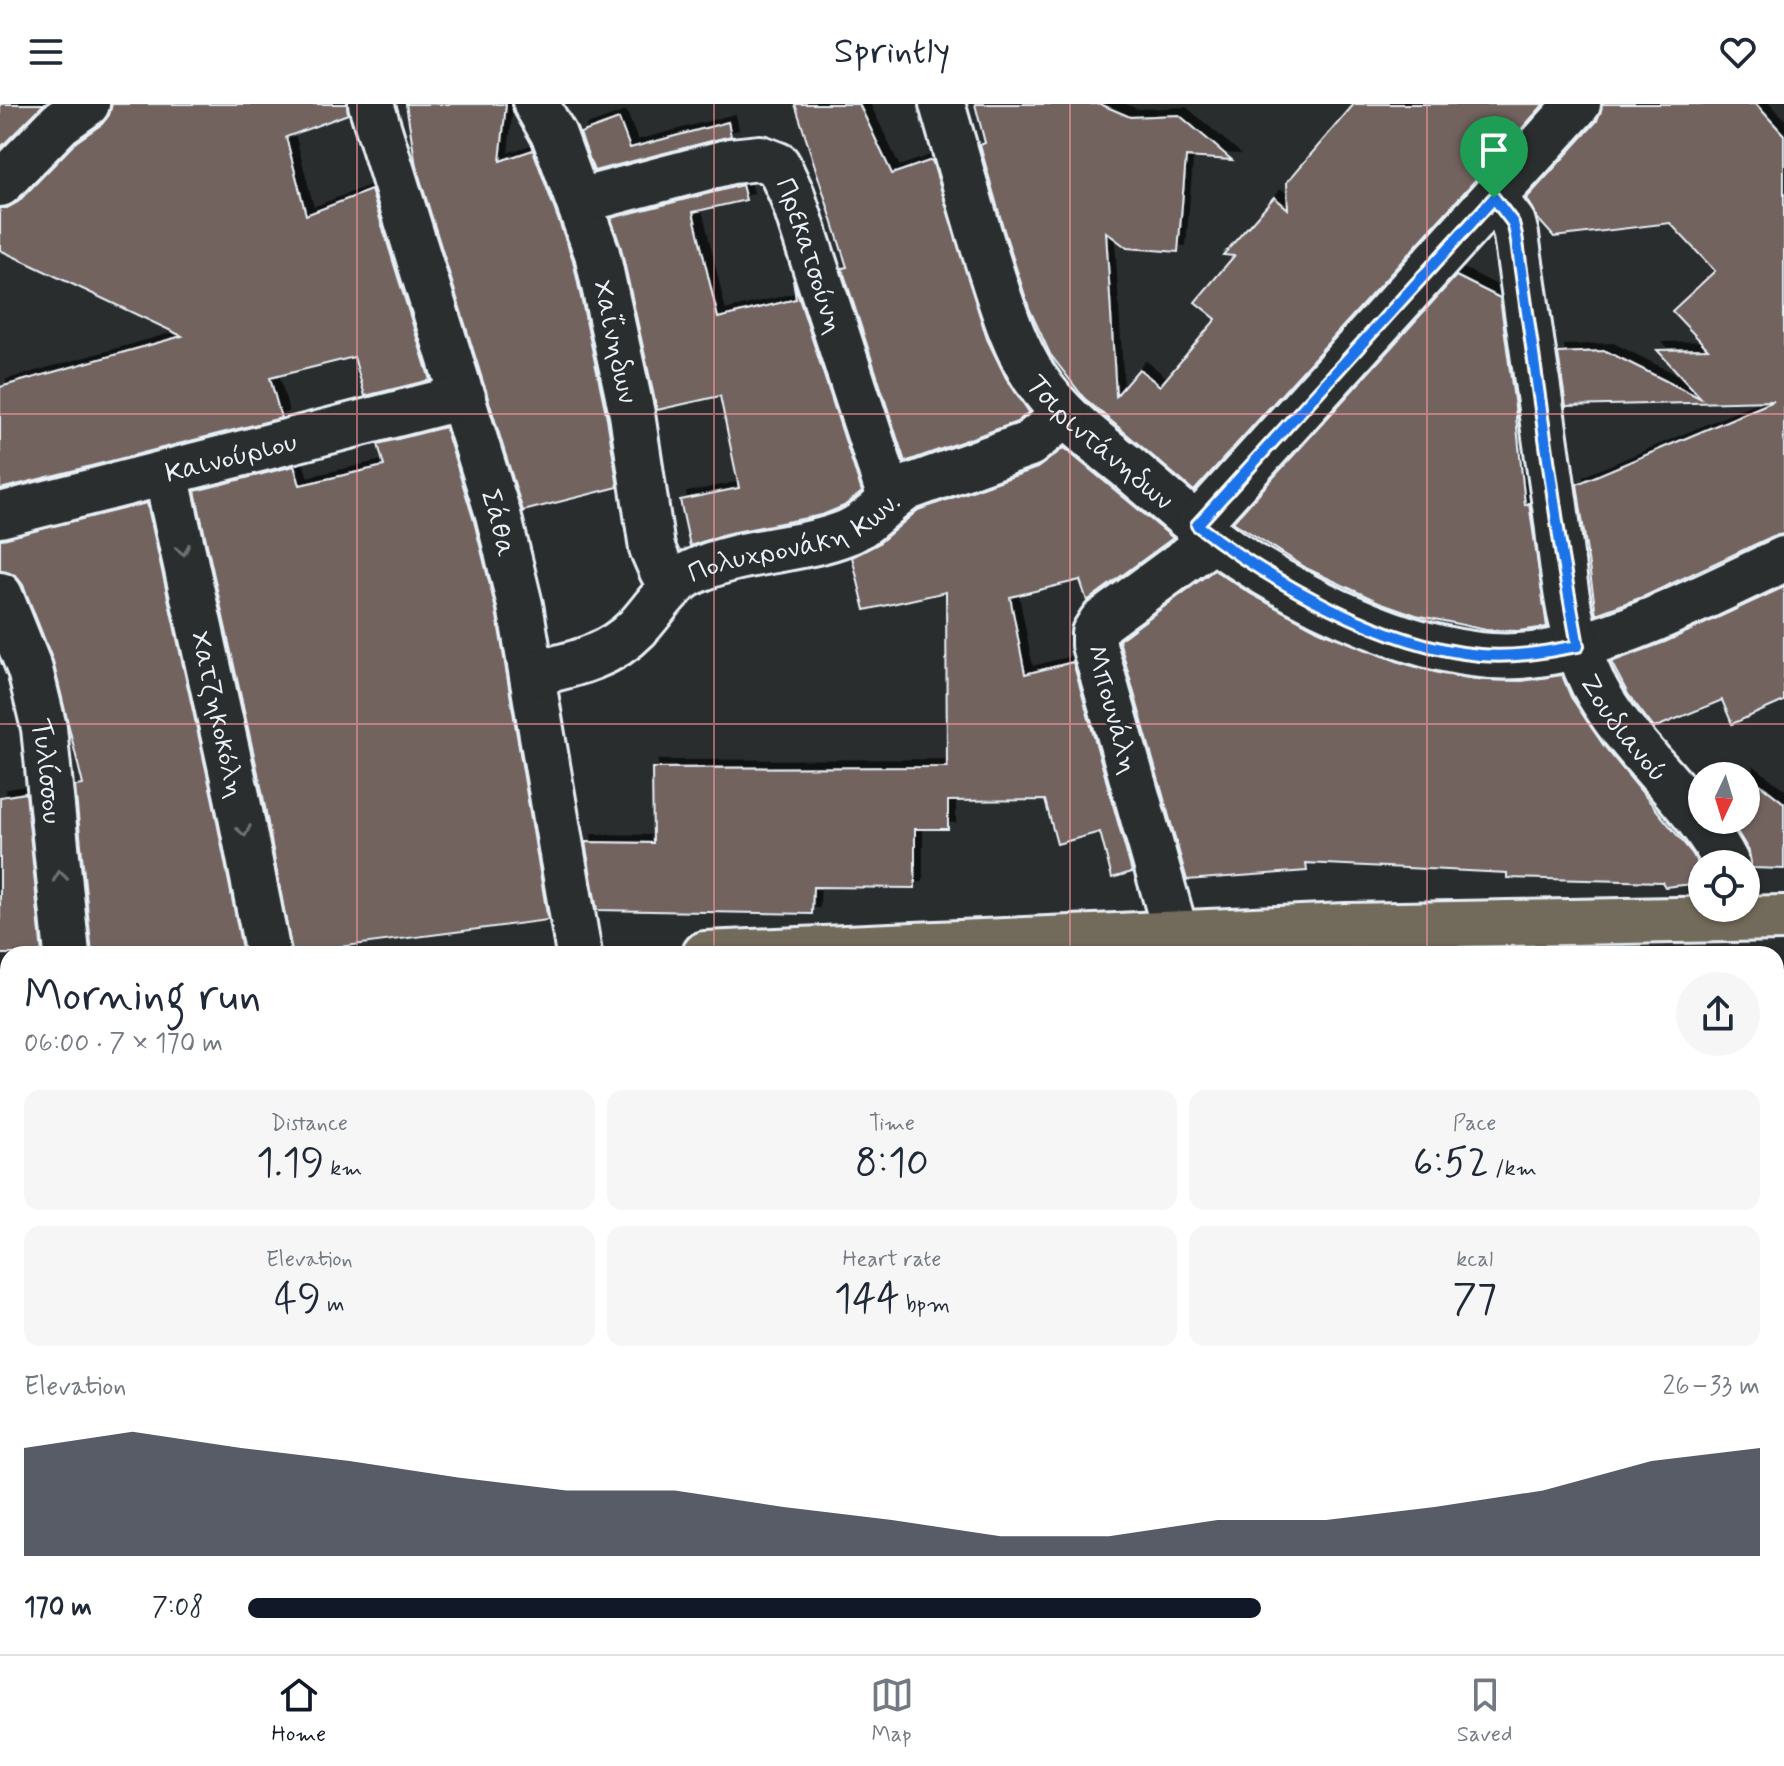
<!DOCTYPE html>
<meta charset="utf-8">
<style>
:root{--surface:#fff;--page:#f6f6f7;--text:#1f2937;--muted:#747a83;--line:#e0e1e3;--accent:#111827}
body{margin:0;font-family:Mynerve,sans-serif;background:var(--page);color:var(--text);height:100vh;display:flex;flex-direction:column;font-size:30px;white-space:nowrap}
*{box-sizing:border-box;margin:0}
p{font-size:26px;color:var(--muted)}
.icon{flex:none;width:44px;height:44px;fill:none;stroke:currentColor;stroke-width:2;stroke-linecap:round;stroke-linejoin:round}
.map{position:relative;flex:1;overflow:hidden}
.sheet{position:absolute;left:0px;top:842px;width:1784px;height:708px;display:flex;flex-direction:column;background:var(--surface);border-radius:24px 24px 0 0;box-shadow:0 2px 6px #0004}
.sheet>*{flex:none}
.needle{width:52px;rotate:184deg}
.controls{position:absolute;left:1688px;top:658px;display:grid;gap:16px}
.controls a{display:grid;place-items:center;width:72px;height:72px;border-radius:50%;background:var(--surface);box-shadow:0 2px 6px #0004;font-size:40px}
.pin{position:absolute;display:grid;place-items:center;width:68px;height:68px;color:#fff;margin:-82px -34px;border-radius:50% 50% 50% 0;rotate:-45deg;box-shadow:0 0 8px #0007}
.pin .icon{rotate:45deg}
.round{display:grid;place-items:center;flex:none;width:84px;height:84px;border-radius:42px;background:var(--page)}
.overview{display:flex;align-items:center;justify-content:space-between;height:136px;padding:0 24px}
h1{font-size:44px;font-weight:600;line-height:60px}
.stats{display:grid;grid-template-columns:repeat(3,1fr);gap:12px;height:136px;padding:8px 24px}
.stats div{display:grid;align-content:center;border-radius:16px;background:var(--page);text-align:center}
.stats b{font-size:40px;font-weight:600}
.stats small{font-size:22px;font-weight:400}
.stats p{font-size:22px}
.chart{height:224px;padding:16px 24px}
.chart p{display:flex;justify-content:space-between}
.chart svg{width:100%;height:144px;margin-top:8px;fill:var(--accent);opacity:.7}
ul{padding:0 24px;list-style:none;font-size:26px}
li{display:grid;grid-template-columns:128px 96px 1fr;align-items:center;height:60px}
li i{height:20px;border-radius:10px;background:var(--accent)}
header{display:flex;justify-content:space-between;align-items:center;height:104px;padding:0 24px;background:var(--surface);font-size:36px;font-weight:600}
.tab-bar{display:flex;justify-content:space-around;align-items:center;height:112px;border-top:2px solid var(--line);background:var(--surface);font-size:22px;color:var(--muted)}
.tab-bar a{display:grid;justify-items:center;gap:4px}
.tab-bar .active{color:var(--accent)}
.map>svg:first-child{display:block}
</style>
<header><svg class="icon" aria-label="menu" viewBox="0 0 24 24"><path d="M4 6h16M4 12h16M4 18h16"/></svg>Sprintly<svg class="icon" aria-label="heart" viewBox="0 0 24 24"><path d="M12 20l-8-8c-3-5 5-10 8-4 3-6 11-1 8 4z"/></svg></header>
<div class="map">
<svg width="1784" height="1550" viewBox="0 0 1784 1550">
<defs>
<filter id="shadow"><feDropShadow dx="7" dy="-7" stdDeviation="0" flood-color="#0009"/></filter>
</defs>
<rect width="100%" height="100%" fill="#2a2d2e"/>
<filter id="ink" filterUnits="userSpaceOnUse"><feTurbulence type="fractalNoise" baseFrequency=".0125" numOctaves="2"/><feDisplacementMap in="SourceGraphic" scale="16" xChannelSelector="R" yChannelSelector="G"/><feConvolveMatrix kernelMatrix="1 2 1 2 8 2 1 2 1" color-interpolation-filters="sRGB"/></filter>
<g filter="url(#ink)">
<g fill="#72645f" stroke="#e8f1f8" stroke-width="2" filter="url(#shadow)">
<path d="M0,0H44L0,44Z"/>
<path d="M112,0H347L348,10L286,33L306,111L371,86L430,276L365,292L354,253L270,274L281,314L0,385V283L182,232L0,146V104H7L18,98L76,38L102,20L109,11Z"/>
<path d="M406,0H506L500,57L533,46L573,156L607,314L618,383L523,407L416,62Z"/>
<path d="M795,0H859L892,70L932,56L987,235L1006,274L1029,308L1017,318L905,358L842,164L847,163Z"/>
<path d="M975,0H1100L1130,13L1179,11L1232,56L1186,53L1178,148L1127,144L1106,128L1116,292L1139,265L1160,282L1216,215L1195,198L1234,152L1223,151L1274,93L1288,105L1287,78L1354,0H1544L1194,387L1084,294L1050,250L1029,204L1003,123L980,41L985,39Z"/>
<path d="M1602,0H1756L1784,31V430L1773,432L1645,492L1596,510L1577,380L1774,297L1566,302L1558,249L1606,247L1702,295L1657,246L1708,245L1672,207L1715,167L1670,119L1554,133L1538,115L1526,95L1597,17Z"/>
<path d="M619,15L630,44L728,18L731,32L594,67L580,29Z"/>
<path d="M742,81L746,96L693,108L718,214L796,195L793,176L862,388L844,402L822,411L725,430L690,442L680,396L739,384L720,292L657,306L621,144L611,114Z"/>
<path d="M1456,172L1500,194L1515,303L1525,401L1529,399L1547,523L1518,527L1486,526L1416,511L1379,498L1308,465L1233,418Z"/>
<path d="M445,323L474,417L496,506L548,816L292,849L262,687L195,387L294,362L300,381L384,362L378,340Z"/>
<path d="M1064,344L1173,434L1087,497L1080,476L1010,493L1025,570L1073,558L1132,768L1112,774L1100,728L1057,740L1045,696L948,697V725H915V784L813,783L812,810L597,806L585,738L653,739L652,664L947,663L946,488L865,506L852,453L878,440L918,406L1037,364Z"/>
<path d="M147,399L213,697L243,850H92L75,682L83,681L53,557L23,481L15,471L0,467V435Z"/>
<path d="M1214,466L1251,490L1321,528L1402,559L1442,570L1483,576L1522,577L1562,571L1571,593L1604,642L1692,749L1702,767V779L1665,783L1662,778L1507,774V769L1306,759L1307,767L1187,776L1119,536Z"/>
<path d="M1784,483V597L1732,620L1722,596L1654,624L1628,590L1611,558L1665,538Z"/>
<path d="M1747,670L1784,699V765L1751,764L1749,747L1730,716H1746Z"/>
<path d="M26,689L42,850H0V693Z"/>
</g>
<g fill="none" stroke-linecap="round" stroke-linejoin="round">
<defs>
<g id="minor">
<path id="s1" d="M371,0L498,410L520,501L579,850"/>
<path id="s2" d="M536,0L554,31L597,149L632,310L652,444L662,467L675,479"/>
<path id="s3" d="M942,0C959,58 974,116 993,174C1004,208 1015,244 1035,274C1060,312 1095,337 1130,365C1164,394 1197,424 1233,449C1308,499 1428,558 1519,552C1605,547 1706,491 1784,455"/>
<path d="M0,80L60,19L87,0"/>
<path id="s4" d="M1494,94L1513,119L1516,131C1529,222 1542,312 1555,402C1563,460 1566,526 1593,580C1628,647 1693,693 1727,760"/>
<path id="s5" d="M579,97L731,57L760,54L778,61L792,91L890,394"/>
<path id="s6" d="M166,370L237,692L268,850"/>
<path id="s7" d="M0,411L463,293"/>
<path d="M1197,421L1578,0"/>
<path id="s8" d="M0,491L30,566L44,624L67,850"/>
<path id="s9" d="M532,570C570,561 608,554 637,524C655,505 668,480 693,468C741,445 799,448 848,428C871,418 886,397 907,384L1029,340L1065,311"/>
<path d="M1176,830L1094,541V529L1101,518L1214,435"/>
<path d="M1776,1018L1784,1013"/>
<path d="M1776,1084L1784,1054"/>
<path d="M0,1120L8,1119"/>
<path d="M253,1542L254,1550"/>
<path d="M406,1542L433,1550"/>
<path d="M867,1542L869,1550"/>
<path d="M1550,1542L1556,1550"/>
<path d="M10,1550L12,1542"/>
<path d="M543,1550L545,1542"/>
<path d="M780,1550L781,1542"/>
<path d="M1168,1550V1542"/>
<path d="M1637,1550L1639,1542"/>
</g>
<g id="major">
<path d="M705,850L1346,822L1784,814"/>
<path d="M0,922L8,921"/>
</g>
</defs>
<use href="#minor" stroke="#e8f1f8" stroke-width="50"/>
<use href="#major" stroke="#e8f1f8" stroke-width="50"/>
<use href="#minor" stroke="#2a2d2e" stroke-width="44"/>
<use href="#major" stroke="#726b5a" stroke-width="44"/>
</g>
<defs><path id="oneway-chevron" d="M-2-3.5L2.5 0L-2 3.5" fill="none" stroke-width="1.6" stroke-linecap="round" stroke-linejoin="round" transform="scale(2)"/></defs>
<g stroke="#6c7275">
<use href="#oneway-chevron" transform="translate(183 446) rotate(77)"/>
<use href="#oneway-chevron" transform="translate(244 727) rotate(79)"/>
<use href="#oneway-chevron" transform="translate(60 772) rotate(-97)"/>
</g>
</g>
<g fill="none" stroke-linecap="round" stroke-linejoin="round" filter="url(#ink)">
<defs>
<path id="route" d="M1494,94L1513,119L1516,131L1562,453L1578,542C1545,548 1514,554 1480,551C1386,543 1271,478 1197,421Z"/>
</defs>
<use href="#route" stroke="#fff" stroke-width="16"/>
<use href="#route" stroke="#1a73e8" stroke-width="10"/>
</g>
<path fill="none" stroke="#ff9aa2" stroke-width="2" stroke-opacity="0.55" d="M357,0V850M714,0V850M1070,0V850M1427,0V850M0,310H1784M0,620H1784M0,930H8M1776,930H1784M0,1240H8M1776,1240H1784M357,1542V1550M714,1542V1550M1070,1542V1550M1427,1542V1550"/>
<g text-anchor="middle" stroke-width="6" stroke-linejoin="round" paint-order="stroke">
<g font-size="28" fill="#e8f1f8" stroke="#2a2d2e">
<text dy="10" stroke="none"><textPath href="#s5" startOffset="302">Πρεκατσούνη</textPath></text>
<text dy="10" stroke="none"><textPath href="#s2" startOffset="252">Χαΐνηδων</textPath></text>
<text dy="10" stroke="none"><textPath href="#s3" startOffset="382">Τσιριντάνηδων</textPath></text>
<text dy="10" stroke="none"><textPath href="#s7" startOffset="238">Καινούριου</textPath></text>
<text dy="10" stroke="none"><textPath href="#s1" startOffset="438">Σάθα</textPath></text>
<text dy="10" stroke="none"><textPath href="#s9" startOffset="304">Πολυχρονάκη Κων.</textPath></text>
<text transform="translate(1114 605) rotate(75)" y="10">Μπουνάλη</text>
<text dy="10" stroke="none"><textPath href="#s6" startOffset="246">Χατζηκοκόλη</textPath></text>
<text dy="10" stroke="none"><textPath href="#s4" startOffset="554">Ζουδιανού</textPath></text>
<text dy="10" stroke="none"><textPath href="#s8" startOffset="184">Τυλίσσου</textPath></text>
</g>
</g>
</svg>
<div class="controls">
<a><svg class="needle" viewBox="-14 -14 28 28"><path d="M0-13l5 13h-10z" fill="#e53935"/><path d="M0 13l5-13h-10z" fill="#747a83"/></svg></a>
<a><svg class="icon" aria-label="locate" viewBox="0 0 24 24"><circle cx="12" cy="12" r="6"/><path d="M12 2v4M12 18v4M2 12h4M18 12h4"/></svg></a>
</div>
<div class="pin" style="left:1494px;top:94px;background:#1e9e55"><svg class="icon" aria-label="arrive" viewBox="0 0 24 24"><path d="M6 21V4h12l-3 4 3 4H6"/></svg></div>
<section class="sheet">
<div class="overview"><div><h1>Morning run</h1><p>06:00 · 7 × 170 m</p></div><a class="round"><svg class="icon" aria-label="share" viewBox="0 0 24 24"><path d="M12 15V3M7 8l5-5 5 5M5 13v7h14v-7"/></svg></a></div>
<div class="stats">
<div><p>Distance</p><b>1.19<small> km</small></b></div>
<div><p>Time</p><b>8:10</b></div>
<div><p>Pace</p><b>6:52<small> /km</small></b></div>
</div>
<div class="stats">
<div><p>Elevation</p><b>49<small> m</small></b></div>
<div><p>Heart rate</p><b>144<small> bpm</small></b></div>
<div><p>kcal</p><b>77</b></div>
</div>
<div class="chart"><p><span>Elevation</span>26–33 m</p>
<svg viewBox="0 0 160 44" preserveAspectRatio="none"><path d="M0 44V11L10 6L20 11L30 15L40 20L50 24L60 24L70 29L80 33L90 38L100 38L110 33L120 33L130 29L140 24L150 15L160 11V44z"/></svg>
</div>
<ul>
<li><b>170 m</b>7:08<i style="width:67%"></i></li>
</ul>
</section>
</div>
<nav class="tab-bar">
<a class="active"><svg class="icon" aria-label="home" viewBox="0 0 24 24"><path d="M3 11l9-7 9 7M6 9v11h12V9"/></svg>Home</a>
<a><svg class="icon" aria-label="map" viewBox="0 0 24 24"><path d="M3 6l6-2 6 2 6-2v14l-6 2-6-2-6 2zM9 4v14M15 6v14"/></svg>Map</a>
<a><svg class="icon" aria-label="saved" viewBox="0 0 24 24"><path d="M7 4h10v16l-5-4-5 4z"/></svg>Saved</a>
</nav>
